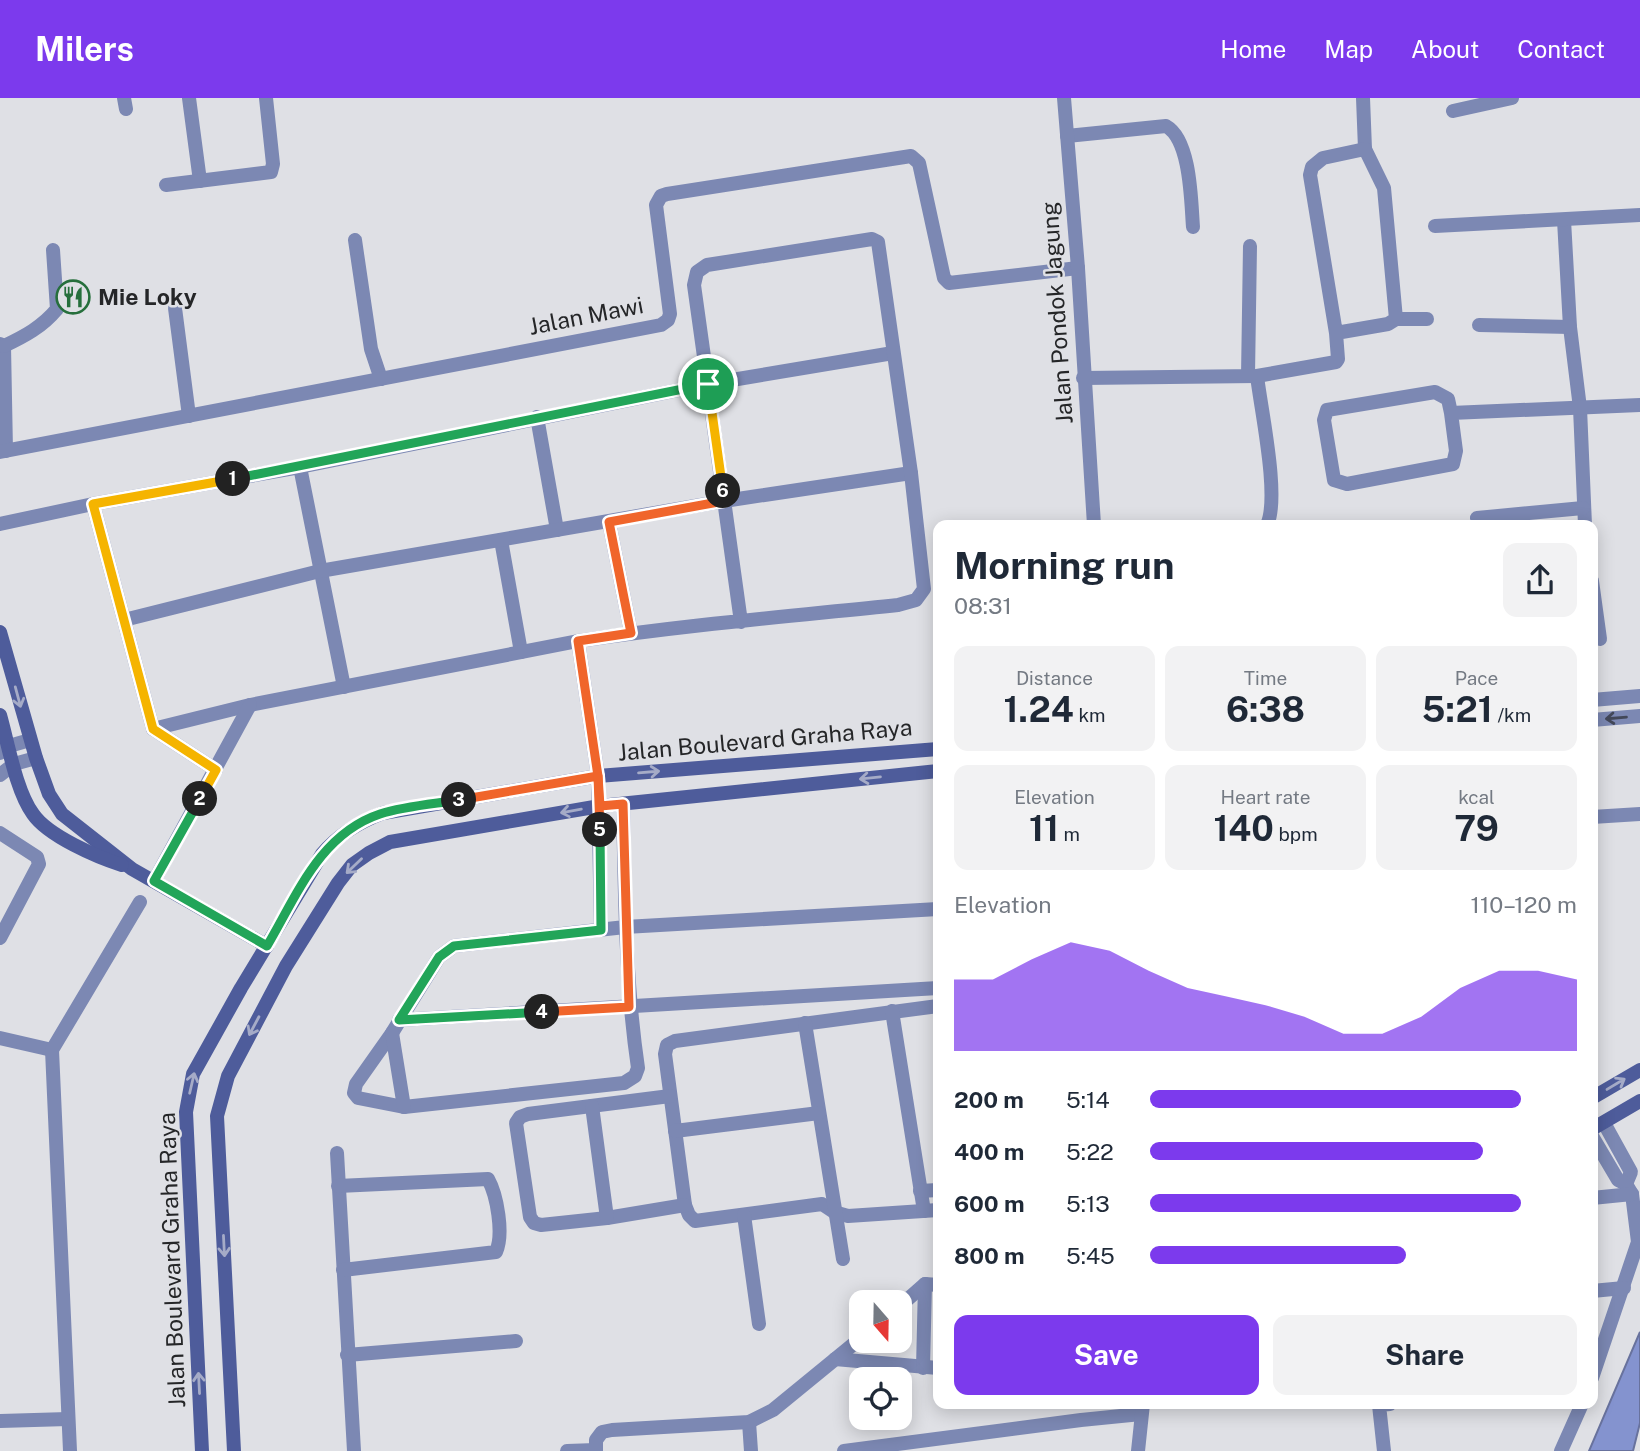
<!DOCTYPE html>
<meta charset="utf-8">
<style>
:root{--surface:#fff;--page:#f2f2f3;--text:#1f2937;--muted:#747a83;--accent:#7c3aed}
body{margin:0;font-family:"Public Sans",sans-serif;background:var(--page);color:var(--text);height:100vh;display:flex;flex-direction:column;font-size:26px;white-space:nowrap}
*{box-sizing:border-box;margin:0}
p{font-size:23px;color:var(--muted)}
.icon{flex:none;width:38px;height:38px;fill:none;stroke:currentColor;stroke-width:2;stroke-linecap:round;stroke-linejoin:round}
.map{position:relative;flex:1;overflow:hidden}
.side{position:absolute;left:933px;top:422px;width:665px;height:889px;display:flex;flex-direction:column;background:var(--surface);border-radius:14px;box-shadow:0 4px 18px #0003}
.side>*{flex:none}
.needle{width:46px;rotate:160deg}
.controls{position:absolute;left:849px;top:1192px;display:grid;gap:14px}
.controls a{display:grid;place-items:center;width:63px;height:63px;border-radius:14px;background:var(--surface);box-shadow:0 4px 18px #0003;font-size:35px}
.pin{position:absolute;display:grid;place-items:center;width:60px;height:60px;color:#fff;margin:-30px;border:4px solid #fff;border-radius:50%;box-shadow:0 2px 7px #0007}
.km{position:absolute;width:35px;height:35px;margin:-18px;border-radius:50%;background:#222;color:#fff;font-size:19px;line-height:35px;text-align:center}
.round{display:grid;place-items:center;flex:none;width:74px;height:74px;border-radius:14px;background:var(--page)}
.headline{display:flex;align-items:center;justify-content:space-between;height:119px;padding:0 21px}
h1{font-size:38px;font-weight:700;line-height:52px}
.stats{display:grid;grid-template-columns:repeat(3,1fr);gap:10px;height:119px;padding:7px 21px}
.stats div{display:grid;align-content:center;border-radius:14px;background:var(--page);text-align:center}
.stats b{font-size:35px;font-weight:700}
.stats small{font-size:19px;font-weight:400}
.stats p{font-size:19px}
.chart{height:196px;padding:14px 21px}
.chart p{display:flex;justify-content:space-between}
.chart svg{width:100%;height:126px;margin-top:7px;fill:var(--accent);opacity:.7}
.button{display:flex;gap:14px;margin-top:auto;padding:14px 21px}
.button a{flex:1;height:80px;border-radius:14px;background:var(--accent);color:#fff;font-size:28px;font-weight:700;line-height:80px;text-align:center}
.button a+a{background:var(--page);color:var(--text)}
ul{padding:0 21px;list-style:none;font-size:23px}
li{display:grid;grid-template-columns:112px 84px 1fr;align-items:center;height:52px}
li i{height:18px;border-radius:9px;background:var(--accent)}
header{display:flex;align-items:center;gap:42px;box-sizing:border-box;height:98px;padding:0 35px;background:var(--accent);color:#fff}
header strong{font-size:33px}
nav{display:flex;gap:38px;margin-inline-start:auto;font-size:24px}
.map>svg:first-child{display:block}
</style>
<header>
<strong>Milers</strong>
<nav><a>Home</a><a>Map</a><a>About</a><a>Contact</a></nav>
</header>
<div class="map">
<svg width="1640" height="1353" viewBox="0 0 1640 1353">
<rect width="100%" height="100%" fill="#dfe0e5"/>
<path fill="#8493cf" stroke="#68729d" stroke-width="2" d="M1640,1234V1325L1633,1353H1589Z"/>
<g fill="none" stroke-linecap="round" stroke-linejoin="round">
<g stroke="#7c88b3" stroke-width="14">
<path d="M124,0L126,11"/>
<path d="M189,0L200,83"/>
<path d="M1363,0L1365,51"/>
<path d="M1453,13L1512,0"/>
<path d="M1067,38L1166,28C1191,42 1191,104 1193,129"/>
<path d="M166,87L271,74L273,66L266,0"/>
<path d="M1564,122L1570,229L1580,310L1585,427"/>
<path d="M1435,128L1640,117"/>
<path d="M355,142L371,251L381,281"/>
<path d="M175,210L189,318"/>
<path d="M1396,221H1427"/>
<path d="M1479,227L1570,229"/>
<path d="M0,246L4,248L6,353"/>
<path d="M4,248C25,238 42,229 57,211L53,152"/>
<path d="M1248,278L1250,148"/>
<path d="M1257,278C1261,312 1280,399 1267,427"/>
<path d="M1083,280L1257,278L1336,264L1338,261L1336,235L1310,77L1312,69L1323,60L1365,51L1384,90L1396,221L1388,226L1336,235"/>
<path d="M1451,315L1448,301L1435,294L1327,312L1324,322L1334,382L1347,386L1453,366L1456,353L1451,315L1640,307"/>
<path d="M537,319L557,432"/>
<path d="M0,354L661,227L668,222L670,216L656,107L661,98L667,96L911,58L919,65L944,180L949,185L1078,170"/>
<path d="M300,369L344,589"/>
<path d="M93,406L153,631L216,672"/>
<path d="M1477,420L1583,410"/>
<path d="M609,424L631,535"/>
<path d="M0,426L93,406L300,369L708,286L893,255"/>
<path d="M501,442L521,554"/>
<path d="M1592,483L1600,541"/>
<path d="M124,522L320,473L724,403L911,375"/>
<path d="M578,543L598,678L601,832"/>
<path d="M1592,602L1640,598"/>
<path d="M1592,622L1640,618"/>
<path d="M153,631L250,607L578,543C684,527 792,518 898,507L916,502L924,491L911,375L878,144L872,141L707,167L697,174L694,187L741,524"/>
<path d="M0,655L9,648L30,642"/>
<path d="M0,677L14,666L36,660"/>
<path d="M623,706C625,795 625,882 638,970L635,978L624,985L404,1009L358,1000L354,995L356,986L392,935L439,859L454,848L625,829L938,811"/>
<path d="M1592,719L1640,716"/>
<path d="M0,735L37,759L39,766L0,840"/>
<path d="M154,783L250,607"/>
<path d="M938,908L675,943L667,947L665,956L685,1107L689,1117L695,1123L822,1106L834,1114L848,1118L938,1112"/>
<path d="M892,913L924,1113"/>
<path d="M399,922L938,890"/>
<path d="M805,925L843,1161"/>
<path d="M392,935L404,1009"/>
<path d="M0,940L52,952"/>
<path d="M670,998L528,1016L520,1019L516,1025L530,1119L534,1125L541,1127L607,1120L685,1107"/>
<path d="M592,1008L607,1120"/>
<path d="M1604,1025L1631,1074L1626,1086"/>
<path d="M675,1033L819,1015"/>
<path d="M1592,1038L1618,1082L1626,1086L1632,1096L1638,1144L1592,1280"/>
<path d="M337,1055L354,1353"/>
<path d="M338,1088L488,1081C497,1097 504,1136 496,1154L343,1172"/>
<path d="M920,1093L938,1092"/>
<path d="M1592,1100L1632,1096"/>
<path d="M744,1117L759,1226"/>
<path d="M1592,1193L1624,1190"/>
<path d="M900,1208L925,1186L938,1187"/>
<path d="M347,1257L516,1243"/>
<path d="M835,1261L938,1270"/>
<path d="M923,1270L925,1186"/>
<path d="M0,1323L68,1321"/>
<path d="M749,1324L751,1353"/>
<path d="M70,1353L52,952L140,804"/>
<path d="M567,1353L596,1352"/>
<path d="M596,1353V1342L602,1334L612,1332L749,1324L773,1312L861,1240"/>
<path d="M844,1353L1081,1322L1141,1316"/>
<path d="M1384,1353L1379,1307L1390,1306"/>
<path d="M1561,1353L1582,1306"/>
</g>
<g stroke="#7c88b3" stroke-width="14">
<path d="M1064,0L1078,170L1094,427"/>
<path d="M1138,1353L1143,1306"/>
</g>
<g stroke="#4e5c9b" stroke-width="14">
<path d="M0,534L36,660L49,696L62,716L132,771L267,848"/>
<path d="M0,617C8,645 16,693 33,716C48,738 97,759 122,767"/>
<path d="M1592,1000L1640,972"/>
<path d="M1592,1031L1640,1003"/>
<path d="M202,1353L186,1014L193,976L241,890L322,756C339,736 359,724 383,715L598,678L938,651"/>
<path d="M234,1353L217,1018L228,978L286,868L338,785L352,767L369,755L390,744L600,708L938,673"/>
</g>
</g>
<defs><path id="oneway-shaft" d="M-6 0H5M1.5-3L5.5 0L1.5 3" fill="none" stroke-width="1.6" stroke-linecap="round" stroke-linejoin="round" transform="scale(1.75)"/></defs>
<g stroke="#a5abc7">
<use href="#oneway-shaft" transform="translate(18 599) rotate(75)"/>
<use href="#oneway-shaft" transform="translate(649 674) rotate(-5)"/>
<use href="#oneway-shaft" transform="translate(870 680) rotate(174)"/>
<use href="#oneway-shaft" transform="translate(571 713) rotate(170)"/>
<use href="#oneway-shaft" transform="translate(354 768) rotate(136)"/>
<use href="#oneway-shaft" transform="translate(254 928) rotate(118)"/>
<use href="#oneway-shaft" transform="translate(192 985) rotate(-77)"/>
<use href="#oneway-shaft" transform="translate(1616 986) rotate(-31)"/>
<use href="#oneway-shaft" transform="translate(224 1148) rotate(87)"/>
<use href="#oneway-shaft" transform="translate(199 1285) rotate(-93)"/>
</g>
<use stroke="#434859" href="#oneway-shaft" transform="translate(1616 620) rotate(175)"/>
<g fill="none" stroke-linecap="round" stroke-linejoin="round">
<defs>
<path id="split-1" d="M233,381L708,286"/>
<path id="split-2" d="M200,701L216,672L153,631L93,406L233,381"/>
<path id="split-3" d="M200,701L154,783L267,848C297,797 320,736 380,716C405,708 434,706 459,702"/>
<path id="split-4" d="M459,702L598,678L600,708L623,706L629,909L542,914"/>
<path id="split-5" d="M542,914L399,922L439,859L454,848L601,832L600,732"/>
<path id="split-6" d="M600,732L598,678L578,543L631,535L609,424L724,403L723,393"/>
<path id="split-7" d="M708,286L723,393"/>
</defs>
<use href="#split-1" stroke="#fff" stroke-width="14"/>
<use href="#split-2" stroke="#fff" stroke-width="14"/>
<use href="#split-3" stroke="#fff" stroke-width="14"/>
<use href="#split-4" stroke="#fff" stroke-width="14"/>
<use href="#split-5" stroke="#fff" stroke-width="14"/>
<use href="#split-6" stroke="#fff" stroke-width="14"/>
<use href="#split-7" stroke="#fff" stroke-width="14"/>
<use href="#split-1" stroke="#22a559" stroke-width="9"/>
<use href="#split-2" stroke="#f5b400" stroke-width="9"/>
<use href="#split-3" stroke="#22a559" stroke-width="9"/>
<use href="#split-4" stroke="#f0652b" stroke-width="9"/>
<use href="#split-5" stroke="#22a559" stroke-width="9"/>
<use href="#split-6" stroke="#f0652b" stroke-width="9"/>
<use href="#split-7" stroke="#f5b400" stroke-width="9"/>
</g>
<defs>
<symbol id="restaurant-ring" viewBox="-11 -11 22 22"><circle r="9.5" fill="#dfe0e5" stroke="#266f3c" stroke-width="1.5"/><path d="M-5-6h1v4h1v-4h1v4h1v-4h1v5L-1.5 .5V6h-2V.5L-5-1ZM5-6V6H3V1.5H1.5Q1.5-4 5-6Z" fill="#266f3c"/></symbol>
</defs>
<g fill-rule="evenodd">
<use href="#restaurant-ring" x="54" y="180" width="38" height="38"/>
</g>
<g text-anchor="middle" stroke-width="5" stroke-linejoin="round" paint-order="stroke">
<g font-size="23" font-weight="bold" fill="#252628" stroke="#dfe0e5" text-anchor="start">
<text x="98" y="207">Mie Loky</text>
</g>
<g font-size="23" fill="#252628" stroke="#dfe0e5">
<text transform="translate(1057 215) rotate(-94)" y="8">Jalan Pondok Jagung</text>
<text transform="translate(586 218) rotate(-11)" y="8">Jalan Mawi</text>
<text transform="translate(765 642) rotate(-5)" y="8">Jalan Boulevard Graha Raya</text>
<text transform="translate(172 1162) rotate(-92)" y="8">Jalan Boulevard Graha Raya</text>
</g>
</g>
</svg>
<div class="controls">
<a><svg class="needle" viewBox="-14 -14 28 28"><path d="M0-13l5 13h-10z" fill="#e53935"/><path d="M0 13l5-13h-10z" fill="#747a83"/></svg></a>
<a><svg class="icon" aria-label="locate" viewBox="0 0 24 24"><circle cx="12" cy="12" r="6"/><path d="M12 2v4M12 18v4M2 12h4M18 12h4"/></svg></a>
</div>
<div class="pin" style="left:708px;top:286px;background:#1e9e55"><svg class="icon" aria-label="arrive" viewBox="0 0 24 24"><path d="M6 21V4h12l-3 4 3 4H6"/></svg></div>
<b class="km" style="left:233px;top:381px">1</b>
<b class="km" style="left:200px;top:701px">2</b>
<b class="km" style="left:459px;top:702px">3</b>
<b class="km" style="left:542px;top:914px">4</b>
<b class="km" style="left:600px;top:732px">5</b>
<b class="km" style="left:723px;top:393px">6</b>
<section class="side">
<div class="headline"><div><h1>Morning run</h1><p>08:31</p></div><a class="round"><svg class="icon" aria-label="share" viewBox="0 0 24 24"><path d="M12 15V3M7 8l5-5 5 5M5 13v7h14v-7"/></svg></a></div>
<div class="stats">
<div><p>Distance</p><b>1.24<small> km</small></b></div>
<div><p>Time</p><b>6:38</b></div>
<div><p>Pace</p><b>5:21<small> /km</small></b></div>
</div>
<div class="stats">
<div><p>Elevation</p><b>11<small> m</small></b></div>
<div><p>Heart rate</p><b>140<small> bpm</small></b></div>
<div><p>kcal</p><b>79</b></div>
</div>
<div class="chart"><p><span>Elevation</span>110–120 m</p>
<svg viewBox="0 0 160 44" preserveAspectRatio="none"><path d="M0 44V19L10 19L20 12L30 6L40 9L50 16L60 22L70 25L80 28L90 32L100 38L110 38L120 32L130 22L140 16L150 16L160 19V44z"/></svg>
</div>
<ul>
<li><b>200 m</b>5:14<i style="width:87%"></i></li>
<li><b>400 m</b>5:22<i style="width:78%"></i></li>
<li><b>600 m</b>5:13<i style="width:87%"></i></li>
<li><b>800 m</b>5:45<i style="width:60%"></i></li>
</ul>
<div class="button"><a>Save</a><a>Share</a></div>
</section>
</div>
